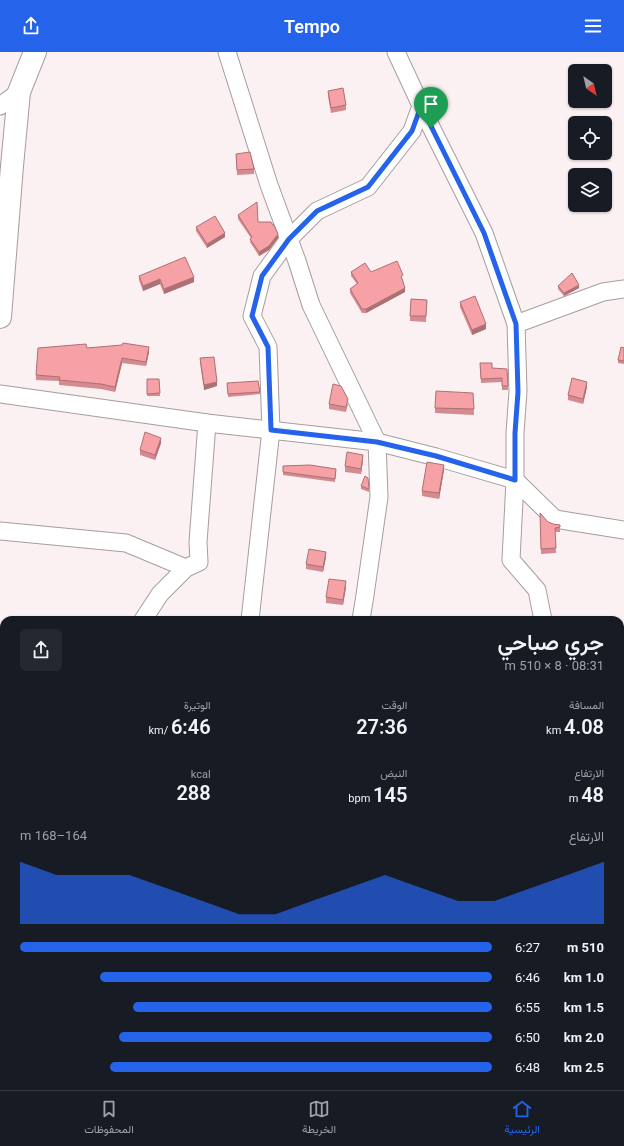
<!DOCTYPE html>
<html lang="ar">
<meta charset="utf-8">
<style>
:root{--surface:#171b24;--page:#242831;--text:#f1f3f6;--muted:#9ea1a6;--line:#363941;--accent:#2563eb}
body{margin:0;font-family:Roboto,Vazirmatn,sans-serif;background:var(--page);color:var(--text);direction:rtl;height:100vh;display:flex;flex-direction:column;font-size:15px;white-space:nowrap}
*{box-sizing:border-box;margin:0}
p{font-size:13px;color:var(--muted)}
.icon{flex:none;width:22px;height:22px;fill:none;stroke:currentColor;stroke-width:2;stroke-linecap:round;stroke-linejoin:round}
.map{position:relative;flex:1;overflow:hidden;direction:ltr}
.details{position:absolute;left:0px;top:564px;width:624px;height:474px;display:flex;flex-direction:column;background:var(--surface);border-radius:12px 12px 0 0;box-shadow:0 1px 3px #0004;direction:rtl}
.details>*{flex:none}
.needle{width:26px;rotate:146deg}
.fabs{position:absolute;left:568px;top:12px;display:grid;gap:8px}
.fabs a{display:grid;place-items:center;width:44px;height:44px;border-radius:6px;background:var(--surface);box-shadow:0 1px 3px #0004;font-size:20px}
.pin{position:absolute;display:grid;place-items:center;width:34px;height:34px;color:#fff;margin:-41px -17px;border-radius:50% 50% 50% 0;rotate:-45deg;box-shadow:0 0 4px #0007}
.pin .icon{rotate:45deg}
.round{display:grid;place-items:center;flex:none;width:42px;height:42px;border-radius:6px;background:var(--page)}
.overview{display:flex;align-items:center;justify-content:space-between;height:68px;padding:0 20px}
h1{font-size:22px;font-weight:600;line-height:30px}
.metrics{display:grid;grid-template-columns:repeat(3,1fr);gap:6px;height:68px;padding:4px 20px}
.metrics div{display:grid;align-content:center}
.metrics b{font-size:20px;font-weight:600}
.metrics small{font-size:11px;font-weight:400}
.metrics p{font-size:11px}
.chart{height:112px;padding:8px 20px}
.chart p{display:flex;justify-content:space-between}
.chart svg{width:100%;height:72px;margin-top:4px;fill:var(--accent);opacity:.7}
ul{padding:0 20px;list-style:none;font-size:13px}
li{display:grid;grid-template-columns:64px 48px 1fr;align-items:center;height:30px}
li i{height:10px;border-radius:5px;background:var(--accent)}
header{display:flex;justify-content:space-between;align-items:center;height:52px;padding:0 20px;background:var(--accent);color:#fff;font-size:18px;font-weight:600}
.menu{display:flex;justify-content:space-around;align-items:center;height:56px;border-top:1px solid var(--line);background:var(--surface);font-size:11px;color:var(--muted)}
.menu a{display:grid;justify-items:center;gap:2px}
.menu .selected{color:var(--accent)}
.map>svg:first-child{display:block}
</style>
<header><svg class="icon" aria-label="menu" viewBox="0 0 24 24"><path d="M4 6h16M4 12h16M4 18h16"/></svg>Tempo<svg class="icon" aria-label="share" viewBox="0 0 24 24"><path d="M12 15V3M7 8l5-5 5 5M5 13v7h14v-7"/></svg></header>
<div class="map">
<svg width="624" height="1038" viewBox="0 0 624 1038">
<rect width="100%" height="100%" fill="#fcf1f2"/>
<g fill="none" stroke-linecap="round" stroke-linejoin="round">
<defs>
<g id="street">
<path d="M227,0L269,133L297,209L311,253L377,390L379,445L365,543L361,568"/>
<path d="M396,0L431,75L484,181L516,272L518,339L515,381V428L511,508L537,538L543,568"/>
<path d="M0,54L19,40"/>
<path d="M516,272L603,240L624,237"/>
<path d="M0,342L207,371L377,390L436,405L515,428L555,467L624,478"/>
<path d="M0,479L126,491L186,516"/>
<path d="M143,568L160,542L186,516L199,510L198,490L207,371"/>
<path d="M250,568L271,378L268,295L252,264L262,224L289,187L317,159L368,135L412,79L421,54"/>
<path d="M0,582L4,583"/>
<path d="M620,666L624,667"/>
<path d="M0,801H4"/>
<path d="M620,893L624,894"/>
<path d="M76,1038V1034"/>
<path d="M185,1038L186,1034"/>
<path d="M297,1038L298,1034"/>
<path d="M526,1038V1034"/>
</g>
<path id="secondary" d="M0,265L12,114L19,40L35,0"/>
</defs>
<use href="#street" stroke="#a79d9d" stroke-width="19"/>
<use href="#secondary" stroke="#a79d9d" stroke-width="24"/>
<use href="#street" stroke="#fff" stroke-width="17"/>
<use href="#secondary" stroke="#fff" stroke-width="22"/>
</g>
<g fill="#d48a8f">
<path d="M328,39L346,53V58L331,61L328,44Z"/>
<path d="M236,102L254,117V122L237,123Z"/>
<path d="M238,163L258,170L278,186L269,198L259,204L250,190L251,186L238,167Z"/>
<path d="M196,175L225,185L207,196L196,179Z"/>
<path d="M351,220H371L403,227V228L405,240L366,261H362L350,241V237L357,232L351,224Z"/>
<path d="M139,224L194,230L164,242L160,232L143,239L139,228Z"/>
<path d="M558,234L579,236L564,244L558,237Z"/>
<path d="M411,247L427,248L426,270L410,269Z"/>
<path d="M460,250L486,277L472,283L460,255Z"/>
<path d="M87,296L149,300L146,314L122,311L115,340L101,337L59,333V329L36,328V323Z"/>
<path d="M624,296V312L618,311V308Z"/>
<path d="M200,306L217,334L204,338L200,311Z"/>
<path d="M480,311L492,316L507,317L508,338H502V330L481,331Z"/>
<path d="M147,327H159L160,344H147Z"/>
<path d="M227,331L260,340V342L228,345Z"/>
<path d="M587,335L583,352L568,348V343Z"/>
<path d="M473,341L474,363L435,361V356Z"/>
<path d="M329,352H348L346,360L329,357Z"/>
<path d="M161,391L155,408L140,403V398Z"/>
<path d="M363,408L361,422L345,420V414Z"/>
<path d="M283,414L336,419L335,430L283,423Z"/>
<path d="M444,418L439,447L422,444V439Z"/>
<path d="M361,434L369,437V440L361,437Z"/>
<path d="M540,461L548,470L553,472L560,473V480H555L556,501L541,502Z"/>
<path d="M326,505L323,520L306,517V512Z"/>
<path d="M346,535L343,553L326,551V545Z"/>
<path d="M624,820V832H623Z"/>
<path d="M54,1034L67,1037V1038H54Z"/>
</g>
<g fill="#ac7174">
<path d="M225,181V185L207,196V192Z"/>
<path d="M278,182V186L269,198L259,204V200Z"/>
<path d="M194,225V230L164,242V237Z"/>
<path d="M160,227V232L143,239V234Z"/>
<path d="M579,233V236L564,244V241Z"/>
<path d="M405,236V240L366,261V257Z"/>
<path d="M486,272V277L472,283V278Z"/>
<path d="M149,295V300L146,314V310Z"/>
<path d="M122,306V311L115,340V335Z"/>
<path d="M217,330V334L204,338V333Z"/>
<path d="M587,330V335L583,352V347Z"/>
<path d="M161,386V391L155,408V403Z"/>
<path d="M363,403V408L361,422V417Z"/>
<path d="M444,413V418L439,447V441Z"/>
<path d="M326,500V505L323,520V515Z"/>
<path d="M346,529V535L343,553V548Z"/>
<path d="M623,951V953L620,961V959Z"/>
</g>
<g fill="#f6a1a6" stroke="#ac7174">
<path d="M343,36L346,53L331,56L328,39Z"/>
<path d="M250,100L254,117L237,118L236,102Z"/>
<path d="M257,150L258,170H271L273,173H274L278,182L269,194L259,200L250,187L252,185L238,163Z"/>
<path d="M215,164L225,181L207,192L196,175Z"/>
<path d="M185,205L194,225L164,237L160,227L143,234L139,224Z"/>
<path d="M397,209L403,223L401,224L405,236L366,257H362L350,237L358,231L351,220L365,211L371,220Z"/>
<path d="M572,221L579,233L564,241L558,234Z"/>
<path d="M475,244L486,272L472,278L460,250Z"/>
<path d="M411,247L427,248L426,264H410Z"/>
<path d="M123,291L149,295L146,310L122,306L115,335L101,332L59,328L60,325L36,323L38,296L86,292L87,296L122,293Z"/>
<path d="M621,295L624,296V309L618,308Z"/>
<path d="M214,305L217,330L204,333L200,306Z"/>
<path d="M480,311H492V316L507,317L508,334H502V326L481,327Z"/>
<path d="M572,326L587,330L583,347L568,343Z"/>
<path d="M147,327H159L160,341L147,342Z"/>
<path d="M258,329L260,340L228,342L227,331Z"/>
<path d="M333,332L341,334L348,347L346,355L329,352Z"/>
<path d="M436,339L473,341L474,357L435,356Z"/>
<path d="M145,380L161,386L155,403L140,398Z"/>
<path d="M347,400L363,403L361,417L345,414Z"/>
<path d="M427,410L444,413L439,441L422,439Z"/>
<path d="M310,413L336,417L335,427L283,420V414Z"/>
<path d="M365,424L368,426L369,437L361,434Z"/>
<path d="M540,461L548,470L553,472L560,473V475L555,476L556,496L541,497Z"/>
<path d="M309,497L326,500L323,515L306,512Z"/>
<path d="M329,527L346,529L343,548L326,545Z"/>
<path d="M507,567L515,568H507Z"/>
<path d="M620,949L623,951L620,959Z"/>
<path d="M54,1034H66L67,1037L54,1035Z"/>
<path d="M463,1034H489L490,1038H463Z"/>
<rect x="577" y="1034" width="14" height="4"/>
</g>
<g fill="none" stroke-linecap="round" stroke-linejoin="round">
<defs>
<path id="route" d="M421,54L484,181L516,272L518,340L515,381V428L436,404L377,390L271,378L268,295L252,264L262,224L289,187L317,159L368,135L412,79Z"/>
</defs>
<use href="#route" stroke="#fff" stroke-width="8"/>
<use href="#route" stroke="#2563eb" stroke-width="5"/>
</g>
</svg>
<div class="fabs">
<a><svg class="needle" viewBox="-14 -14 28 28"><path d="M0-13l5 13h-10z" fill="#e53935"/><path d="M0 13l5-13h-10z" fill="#9ea1a6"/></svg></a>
<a><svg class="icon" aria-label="locate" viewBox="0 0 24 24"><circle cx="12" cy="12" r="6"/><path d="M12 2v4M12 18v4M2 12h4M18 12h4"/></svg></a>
<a><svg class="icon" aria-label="layers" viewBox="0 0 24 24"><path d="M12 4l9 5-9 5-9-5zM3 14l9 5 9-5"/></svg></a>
</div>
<div class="pin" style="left:431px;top:76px;background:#1e9e55"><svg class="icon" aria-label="arrive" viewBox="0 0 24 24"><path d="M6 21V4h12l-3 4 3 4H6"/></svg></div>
<section class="details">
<div class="overview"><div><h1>جري صباحي</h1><p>08:31 · 8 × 510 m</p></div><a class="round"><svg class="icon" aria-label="share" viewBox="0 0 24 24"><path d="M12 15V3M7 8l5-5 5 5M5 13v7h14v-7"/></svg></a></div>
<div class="metrics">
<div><p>المسافة</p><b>4.08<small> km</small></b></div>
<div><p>الوقت</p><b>27:36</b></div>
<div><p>الوتيرة</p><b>6:46<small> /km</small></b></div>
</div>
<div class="metrics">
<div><p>الارتفاع</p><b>48<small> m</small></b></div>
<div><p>النبض</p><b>145<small> bpm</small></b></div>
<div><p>kcal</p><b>288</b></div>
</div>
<div class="chart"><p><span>الارتفاع</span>164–168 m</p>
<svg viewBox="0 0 160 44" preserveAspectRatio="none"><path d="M0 44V6L10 14L20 14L30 14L40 22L50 30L60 38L70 38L80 30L90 22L100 14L110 22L120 30L130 30L140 22L150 14L160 6V44z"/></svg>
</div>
<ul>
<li><b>510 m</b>6:27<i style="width:100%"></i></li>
<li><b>1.0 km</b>6:46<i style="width:83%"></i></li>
<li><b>1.5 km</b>6:55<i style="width:76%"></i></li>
<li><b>2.0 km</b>6:50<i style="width:79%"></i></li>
<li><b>2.5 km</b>6:48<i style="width:81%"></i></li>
</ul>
</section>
</div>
<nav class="menu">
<a class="selected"><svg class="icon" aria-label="home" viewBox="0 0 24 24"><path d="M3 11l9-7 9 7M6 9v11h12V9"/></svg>الرئيسية</a>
<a><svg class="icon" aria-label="map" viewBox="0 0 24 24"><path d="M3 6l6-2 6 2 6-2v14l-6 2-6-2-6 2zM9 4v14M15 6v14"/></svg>الخريطة</a>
<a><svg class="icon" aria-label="saved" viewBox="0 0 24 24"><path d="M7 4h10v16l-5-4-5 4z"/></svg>المحفوظات</a>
</nav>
